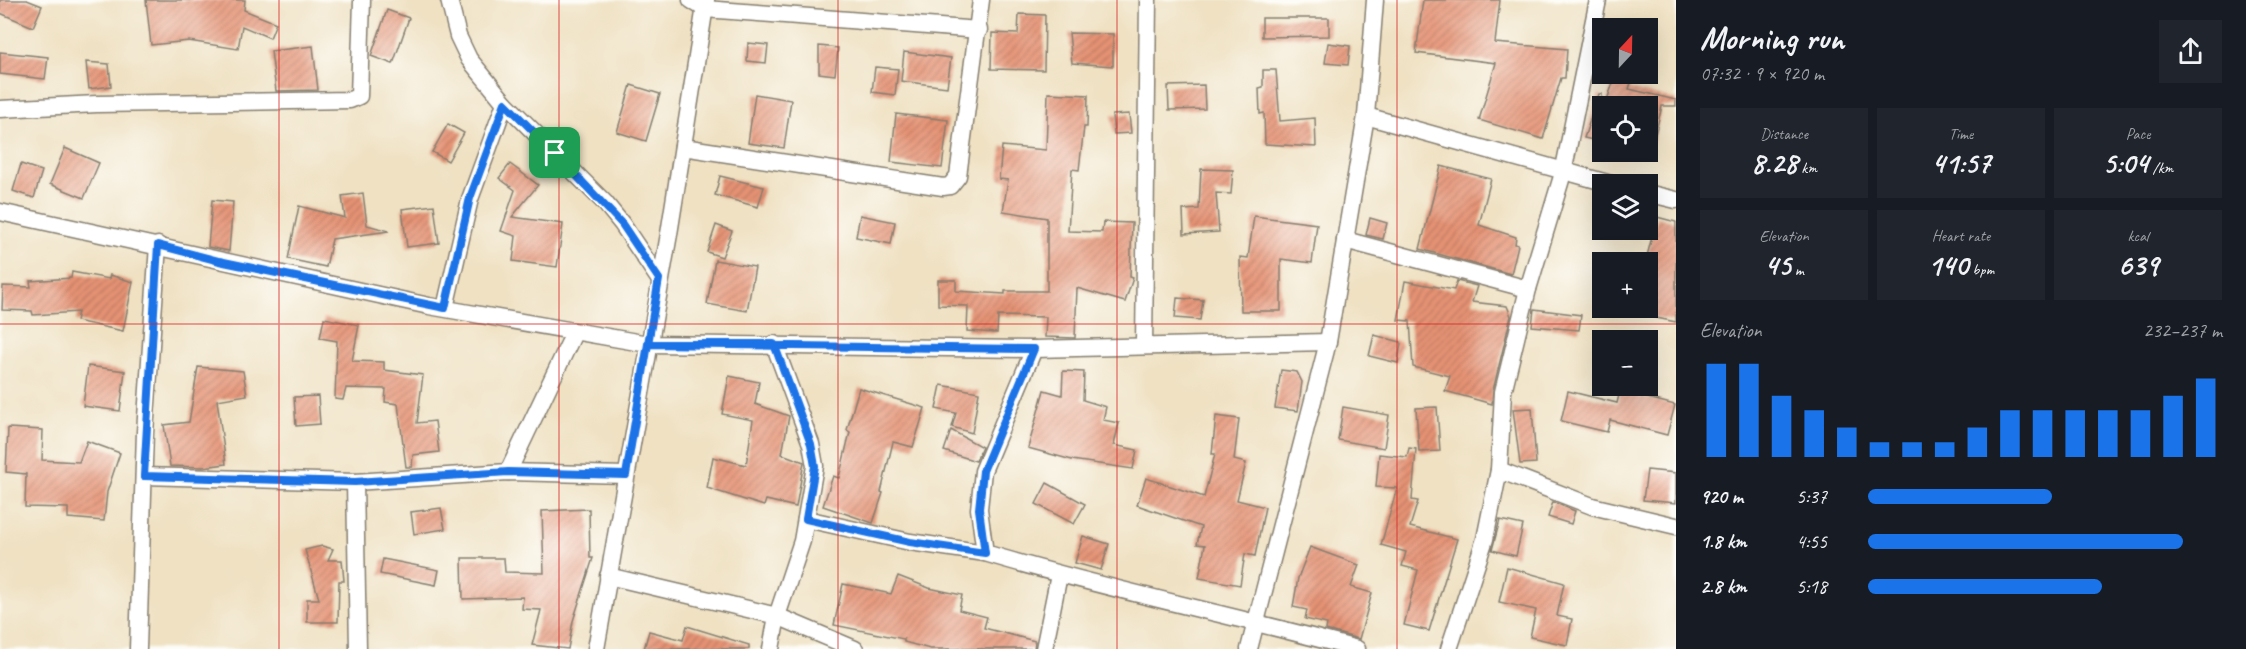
<!DOCTYPE html>
<meta charset="utf-8">
<style>
:root{--surface:#171b24;--page:#20242c;--text:#f1f3f6;--muted:#9ea1a6;--accent:#1a73e8}
body{margin:0;font-family:Caveat,sans-serif;background:var(--page);color:var(--text);height:100vh;display:flex;flex-direction:column;font-size:22px;white-space:nowrap}
*{box-sizing:border-box;margin:0}
p{font-size:20px;color:var(--muted)}
.icon{flex:none;width:33px;height:33px;fill:none;stroke:currentColor;stroke-width:2;stroke-linecap:round;stroke-linejoin:round}
.map{position:relative;flex:1;overflow:hidden}
.panel{display:flex;flex-direction:column;background:var(--surface);width:570px}
.panel>*{flex:none}
.needle{width:39px;rotate:22deg}
.controls{position:absolute;left:1592px;top:18px;display:grid;gap:12px}
.controls a{display:grid;place-items:center;width:66px;height:66px;border-radius:0px;background:var(--surface);box-shadow:0 6px 24px #0002;font-size:30px}
.pin{position:absolute;display:grid;place-items:center;width:51px;height:51px;color:#fff;margin:-26px;border-radius:12px;box-shadow:0 3px 9px #0006}
.round{display:grid;place-items:center;flex:none;width:63px;height:63px;border-radius:0px;background:var(--page)}
.overview{display:flex;align-items:center;justify-content:space-between;height:102px;padding:0 24px}
h1{font-size:33px;font-weight:800;line-height:45px}
.figures{display:grid;grid-template-columns:repeat(3,1fr);gap:9px;height:102px;padding:6px 24px}
.figures div{display:grid;align-content:center;border-radius:0px;background:var(--page);text-align:center}
.figures b{font-size:30px;font-weight:800}
.figures small{font-size:16px;font-weight:400}
.figures p{font-size:16px}
.chart{height:168px;padding:12px 24px}
.chart p{display:flex;justify-content:space-between}
.chart svg{width:100%;height:108px;margin-top:6px;stroke:var(--accent);stroke-width:6}
ul{padding:0 24px;list-style:none;font-size:20px}
li{display:grid;grid-template-columns:96px 72px 1fr;align-items:center;height:45px}
li i{height:15px;border-radius:8px;background:var(--accent)}
main{display:flex;flex:1;min-height:0}
.map>svg:first-child{display:block}
</style>
<main>
<div class="map">
<svg width="1676" height="649" viewBox="0 0 1676 649">
<defs>
<pattern id="building-hatch" width="6" height="6" patternUnits="userSpaceOnUse" patternTransform="scale(1.5)"><rect width="6" height="6" fill="#e69374"/><path d="M-1 1l2-2M0 6l6-6M5 7l2-2" fill="none" stroke="#ba775e"/></pattern>
</defs>
<rect width="100%" height="100%" fill="#fdfcf7"/>
<filter id="ink" filterUnits="userSpaceOnUse"><feTurbulence type="fractalNoise" baseFrequency=".0167" numOctaves="2"/><feDisplacementMap in="SourceGraphic" scale="12" xChannelSelector="R" yChannelSelector="G"/><feConvolveMatrix kernelMatrix="1 2 1 2 8 2 1 2 1" color-interpolation-filters="sRGB"/></filter>
<filter id="wash" filterUnits="userSpaceOnUse"><feTurbulence type="fractalNoise" baseFrequency=".008" numOctaves="4" result="noise"/><feDisplacementMap in="SourceGraphic" scale="24" xChannelSelector="R" yChannelSelector="G"/><feGaussianBlur stdDeviation="1.35" result="paint"/><feColorMatrix in="noise" values="0 0 0 0 0 0 0 0 0 0 0 0 0 0 0 0 0 1.4 0 .05"/><feComposite in="paint" operator="in"/></filter>
<g filter="url(#wash)">
<rect width="100%" height="100%" fill="#efe1c2"/>
<g id="blocks">
<g fill="url(#building-hatch)">
<path d="M0,0H27L42,6L33,27L0,13Z"/>
<path d="M146,0H245L244,10L276,23L270,38L242,26L238,49L189,41L151,45Z"/>
<path d="M1423,0H1500L1495,43L1567,49L1565,78H1561L1543,139L1479,120L1496,63L1416,53Z"/>
<path d="M387,10L409,18L393,64L371,56Z"/>
<path d="M1019,14L1045,15L1044,70L991,69L992,33L1018,34Z"/>
<path d="M1262,18H1329V36L1262,37Z"/>
<path d="M1069,33L1113,34V66L1072,63Z"/>
<path d="M748,43L768,45L766,63L747,61Z"/>
<path d="M1328,43L1350,46L1348,65L1325,63Z"/>
<path d="M313,46L318,90L276,91L271,51Z"/>
<path d="M819,46L838,48L835,75L819,73Z"/>
<path d="M0,52L48,57L45,79L0,74Z"/>
<path d="M904,52L951,58L947,87L901,81Z"/>
<path d="M86,62L109,64L111,86L89,89Z"/>
<path d="M875,67L898,69L895,95L872,92Z"/>
<path d="M1263,70H1276L1280,121L1315,118L1316,147L1265,144L1264,113L1260,114L1259,88L1263,87Z"/>
<path d="M1616,74H1634L1629,89L1676,100V106H1662L1653,143L1647,142V106H1605Z"/>
<path d="M631,85L660,94L646,141L617,132Z"/>
<path d="M1204,85L1205,109L1169,110L1168,86Z"/>
<path d="M1048,93L1088,95L1087,127H1084L1079,170L1072,169L1068,231L1102,232L1103,222L1132,223L1130,277L1133,278L1125,302L1077,288L1075,338L1045,337L1046,317L998,316L997,333L967,331L968,306L938,305V280H956V291L1005,294V291H1047V218L1003,211L1008,180L999,179L1002,146L1046,150Z"/>
<path d="M755,94L791,100L784,148L748,143Z"/>
<path d="M1599,94H1602V142L1584,138Z"/>
<path d="M896,114L948,120L942,168L891,162Z"/>
<path d="M1129,114L1131,133L1114,134L1112,115Z"/>
<path d="M448,124L464,133L448,161L432,152Z"/>
<path d="M65,148L99,163L84,198L50,184Z"/>
<path d="M21,164L42,171L34,198L13,191Z"/>
<path d="M510,164L538,185L512,217L563,224L557,267L513,261L516,236L501,231L515,190L499,178Z"/>
<path d="M1441,166L1491,179L1479,225L1516,237L1515,244L1518,245L1511,274L1420,249Z"/>
<path d="M1201,169L1233,170L1231,194L1216,193L1219,232L1184,234L1183,210L1199,209Z"/>
<path d="M720,176L764,187L758,207L715,195Z"/>
<path d="M363,193L367,225L389,231L332,239L326,267L288,259L299,206L345,218L342,196Z"/>
<path d="M212,200L233,202L229,251L208,247Z"/>
<path d="M434,205L439,243L407,247L402,209Z"/>
<path d="M860,215L895,222L891,244L856,237Z"/>
<path d="M1254,216L1317,224L1312,263L1281,259V311H1241L1240,257L1248,258Z"/>
<path d="M1657,217L1676,222V322L1647,316V283L1652,258L1647,256Z"/>
<path d="M1370,218L1387,223L1383,239L1366,235Z"/>
<path d="M716,225L732,231L722,257L707,252Z"/>
<path d="M715,260L755,267L747,311L707,304Z"/>
<path d="M72,272L109,279L110,275L133,282L123,331L76,321L78,312L33,315L32,311L2,310L3,286L31,287L30,281L71,278Z"/>
<path d="M1405,281L1454,290L1457,281L1477,286L1472,302L1507,306L1511,316L1493,390L1492,404L1445,391L1450,376L1413,367L1410,321L1398,320Z"/>
<path d="M1177,298L1203,300L1200,320L1175,318Z"/>
<path d="M1534,309L1581,315L1579,330L1532,326Z"/>
<path d="M324,318L359,325L352,361L384,362V370L423,375L417,423L435,421L439,452L413,455L412,467H406L398,404L385,402L386,389L346,388L343,400L335,399L337,341L320,338Z"/>
<path d="M1374,335L1401,342L1398,363L1369,356Z"/>
<path d="M88,366L125,371L120,411L83,406Z"/>
<path d="M198,367L243,371L247,395L217,400L226,464L203,467L170,466L164,425L189,422Z"/>
<path d="M1281,370L1297,372L1302,382L1298,411L1275,408Z"/>
<path d="M1063,371L1084,372L1083,400L1106,407L1103,420L1119,423L1114,445L1137,450L1133,469L1072,460L1028,448L1044,390L1062,395Z"/>
<path d="M729,376L759,382L755,404L789,416L782,454L804,462L796,507L766,500L764,506L707,488L713,457L746,465L753,420L722,414Z"/>
<path d="M941,385L979,392L972,433L952,427L956,413L936,409Z"/>
<path d="M859,388L925,408L913,447L893,442L881,492L883,493L873,523L823,506L833,476L839,478L850,432L847,430Z"/>
<path d="M1568,391L1617,403L1620,391L1675,405L1667,435L1610,420L1607,432L1561,421Z"/>
<path d="M318,396L320,424L296,426L294,397Z"/>
<path d="M1343,407L1389,415L1384,448L1338,440Z"/>
<path d="M1437,407L1440,451L1419,452L1416,408Z"/>
<path d="M1532,408L1536,463L1520,464L1513,409Z"/>
<path d="M1216,416L1239,419L1234,460L1246,463L1237,500L1265,507L1255,556L1245,554L1240,585L1199,578L1205,545L1197,544L1201,527L1137,505L1146,478L1204,497L1215,454H1212Z"/>
<path d="M8,428L43,430L42,460L79,462L87,441L120,453L107,492L104,521L68,518V508L25,507L26,474L6,472Z"/>
<path d="M951,430L982,447L976,461L944,451Z"/>
<path d="M1409,448L1416,449L1412,500L1418,501L1410,527L1457,539L1429,631L1404,625L1418,570L1402,566L1406,552L1381,545L1397,488L1376,487L1379,454L1407,457Z"/>
<path d="M1647,470L1676,473V503L1643,500Z"/>
<path d="M1047,483L1085,504L1074,524L1036,504Z"/>
<path d="M1553,502L1575,511L1571,524L1548,517Z"/>
<path d="M441,508L445,529L414,534L411,512Z"/>
<path d="M589,509L590,558H593L573,621L568,649L532,645L541,610L522,609L523,597L463,599L462,558H504L505,572L544,573L542,511Z"/>
<path d="M1500,520L1523,525L1516,556L1492,550Z"/>
<path d="M1083,536L1109,544L1101,570L1075,563Z"/>
<path d="M322,546L333,549L328,560H342L344,581H339L338,622H307V599H319L305,550Z"/>
<path d="M1310,547L1359,565L1351,587L1372,593L1359,639L1326,630L1327,624L1305,619L1307,610L1293,607L1298,578Z"/>
<path d="M383,559L439,570L436,585L380,574Z"/>
<path d="M1507,567L1564,583L1557,616L1572,619L1567,645L1530,637L1536,610L1499,602Z"/>
<path d="M898,576L929,588L962,595L959,610L987,617L984,628L1035,641L1034,649H930L904,642V639L834,625L843,584L891,594Z"/>
<path d="M687,626L749,645V649H644L649,631L683,640Z"/>
</g>
</g>
</g>
<g filter="url(#ink)">
<use href="#blocks" fill-opacity="0" stroke="#867e6f" stroke-width="1.5"/>
<g fill="none" stroke-linecap="round" stroke-linejoin="round">
<defs>
<g id="minor">
<path d="M449,0L458,36L469,59L505,103L605,203L622,224L659,279"/>
<path d="M691,0L705,9L979,30"/>
<path d="M0,109L97,104L350,100L359,96L362,0"/>
<path d="M1366,116L1611,184"/>
<path d="M683,147L943,187L950,186L958,176L981,0"/>
<path d="M1647,193L1676,200"/>
<path d="M0,212L429,306L648,344L1034,349L1328,342"/>
<path d="M1345,240L1528,289"/>
<path d="M445,308L470,199L505,103"/>
<path d="M1144,345L1148,0"/>
<path d="M1034,349L983,471L979,509L985,553C1108,590 1234,615 1357,649"/>
<path d="M1499,470L1503,392L1528,289L1563,173L1598,0"/>
<path d="M508,472L574,333"/>
<path d="M144,476L355,482L508,472L626,475"/>
<path d="M355,482L358,649"/>
<path d="M806,519L910,542L985,553"/>
<path d="M608,576L777,616L855,649"/>
<path d="M138,649L145,432L158,245"/>
<path d="M596,649L669,234L706,0"/>
<path d="M771,649L777,616L802,541L815,466L811,444L774,344"/>
<path d="M1044,649L1059,575"/>
<path d="M1249,649L1328,342L1366,116L1375,0"/>
<path d="M1449,649L1485,539L1499,470L1592,506L1676,526"/>
</g>
</defs>
<use href="#minor" stroke="#867e6f" stroke-width="19"/>
<use href="#minor" stroke="#fff" stroke-width="16"/>
</g>
</g>
<g fill="none" stroke-linecap="round" stroke-linejoin="round" filter="url(#ink)">
<defs>
<path id="route" d="M555,153L505,103L470,198L445,308L219,261L158,245L144,476L355,482L508,472L626,475L648,344L1034,349L983,471L979,509L985,553L910,542L806,519L815,466L811,444L774,344H648L659,279L622,224L555,153"/>
</defs>
<use href="#route" stroke="#fff" stroke-width="12"/>
<use href="#route" stroke="#1a73e8" stroke-width="8"/>
</g>
<path fill="none" stroke="#d62828" stroke-width="1.5" stroke-opacity="0.55" d="M279,0V649M559,0V649M838,0V649M1117,0V649M1397,0V649M0,324H1676"/>
</svg>
<div class="controls">
<a><svg class="needle" viewBox="-14 -14 28 28"><path d="M0-13l5 13h-10z" fill="#e53935"/><path d="M0 13l5-13h-10z" fill="#9ea1a6"/></svg></a>
<a><svg class="icon" aria-label="locate" viewBox="0 0 24 24"><circle cx="12" cy="12" r="6"/><path d="M12 2v4M12 18v4M2 12h4M18 12h4"/></svg></a>
<a><svg class="icon" aria-label="layers" viewBox="0 0 24 24"><path d="M12 4l9 5-9 5-9-5zM3 14l9 5 9-5"/></svg></a>
<a>+</a>
<a>−</a>
</div>
<div class="pin" style="left:555px;top:153px;background:#1e9e55"><svg class="icon" aria-label="arrive" viewBox="0 0 24 24"><path d="M6 21V4h12l-3 4 3 4H6"/></svg></div>
</div>
<section class="panel">
<div class="overview"><div><h1>Morning run</h1><p>07:32 · 9 × 920 m</p></div><a class="round"><svg class="icon" aria-label="share" viewBox="0 0 24 24"><path d="M12 15V3M7 8l5-5 5 5M5 13v7h14v-7"/></svg></a></div>
<div class="figures">
<div><p>Distance</p><b>8.28<small> km</small></b></div>
<div><p>Time</p><b>41:57</b></div>
<div><p>Pace</p><b>5:04<small> /km</small></b></div>
</div>
<div class="figures">
<div><p>Elevation</p><b>45<small> m</small></b></div>
<div><p>Heart rate</p><b>140<small> bpm</small></b></div>
<div><p>kcal</p><b>639</b></div>
</div>
<div class="chart"><p><span>Elevation</span>232–237 m</p>
<svg viewBox="0 0 160 44" preserveAspectRatio="none"><path d="M5 44V6M15 44V6M25 44V19M35 44V25M45 44V32M55 44V38M65 44V38M75 44V38M85 44V32M95 44V25M105 44V25M115 44V25M125 44V25M135 44V25M145 44V19M155 44V12"/></svg>
</div>
<ul>
<li><b>920 m</b>5:37<i style="width:52%"></i></li>
<li><b>1.8 km</b>4:55<i style="width:89%"></i></li>
<li><b>2.8 km</b>5:18<i style="width:66%"></i></li>
</ul>
</section>
</main>
